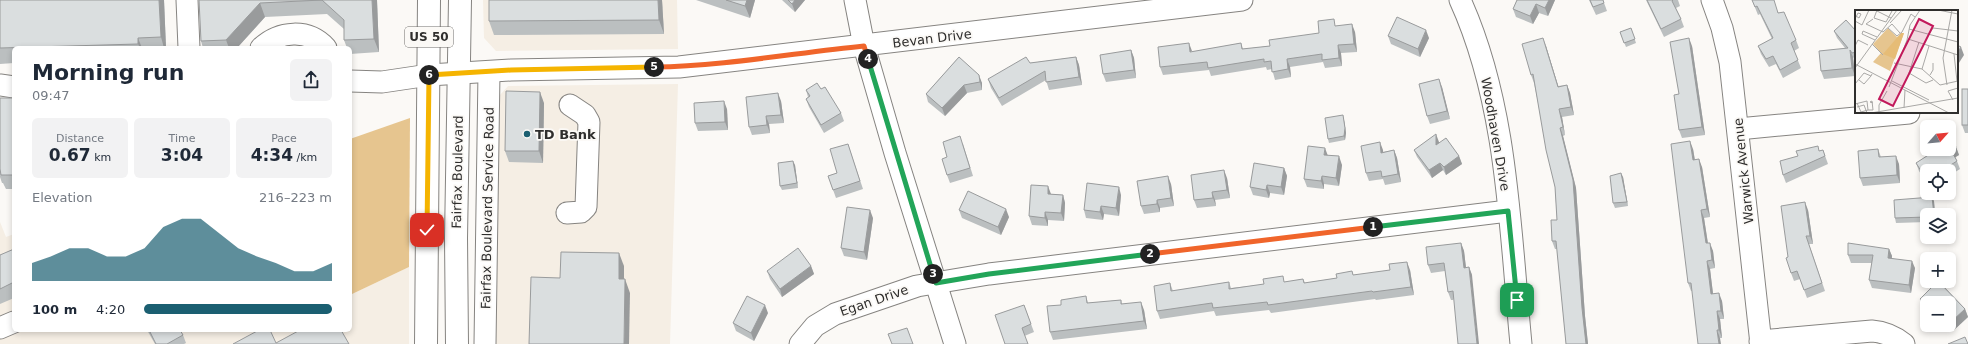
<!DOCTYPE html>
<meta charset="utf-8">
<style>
:root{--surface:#fff;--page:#f2f2f3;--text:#1f2937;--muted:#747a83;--accent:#1b5f71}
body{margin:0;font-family:"DejaVu Sans",sans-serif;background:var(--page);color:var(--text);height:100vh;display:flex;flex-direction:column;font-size:15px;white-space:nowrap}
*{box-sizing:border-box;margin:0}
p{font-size:13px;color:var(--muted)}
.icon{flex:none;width:22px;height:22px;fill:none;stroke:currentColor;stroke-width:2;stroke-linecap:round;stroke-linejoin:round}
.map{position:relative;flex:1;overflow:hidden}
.panel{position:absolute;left:12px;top:46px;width:340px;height:286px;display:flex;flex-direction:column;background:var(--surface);border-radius:6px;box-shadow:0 2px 6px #0003}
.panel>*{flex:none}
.needle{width:26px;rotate:63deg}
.fabs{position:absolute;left:1920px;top:120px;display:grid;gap:8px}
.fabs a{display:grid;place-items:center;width:36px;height:36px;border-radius:6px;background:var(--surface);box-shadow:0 2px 6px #0003;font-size:20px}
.pin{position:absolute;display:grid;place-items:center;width:34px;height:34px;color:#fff;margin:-17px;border-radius:8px;box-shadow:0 2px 6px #0006}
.km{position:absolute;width:20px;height:20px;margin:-10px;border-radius:50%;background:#222;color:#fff;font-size:11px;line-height:20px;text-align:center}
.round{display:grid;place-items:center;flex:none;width:42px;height:42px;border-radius:6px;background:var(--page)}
.overview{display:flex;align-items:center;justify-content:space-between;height:68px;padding:0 20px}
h1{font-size:22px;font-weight:700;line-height:30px}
.figures{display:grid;grid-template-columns:repeat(3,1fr);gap:6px;height:68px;padding:4px 20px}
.figures div{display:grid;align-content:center;border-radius:6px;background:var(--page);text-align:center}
.figures b{font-size:17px;font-weight:700}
.figures small{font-size:11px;font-weight:400}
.figures p{font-size:11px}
.chart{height:112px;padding:8px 20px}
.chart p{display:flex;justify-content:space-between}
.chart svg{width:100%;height:72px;margin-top:4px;fill:var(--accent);opacity:.7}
ul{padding:0 20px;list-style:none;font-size:13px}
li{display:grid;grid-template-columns:64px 48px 1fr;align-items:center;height:30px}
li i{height:10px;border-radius:5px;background:var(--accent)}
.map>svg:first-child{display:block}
</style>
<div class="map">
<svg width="1968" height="344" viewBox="0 0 1968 344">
<rect width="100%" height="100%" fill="#fbf9f6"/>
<g fill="#f5eee4">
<path d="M483,0H677L678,49L496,51L484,38Z"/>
<path d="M678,84L670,344H494L500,95L508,86Z"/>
<path d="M0,222L6,237L14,234V330H350V295L409,267V344H0Z"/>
</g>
<path fill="#e6c58f" d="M410,118L409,267L350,295V139Z"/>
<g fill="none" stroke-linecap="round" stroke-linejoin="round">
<defs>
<g id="minor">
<path d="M187,0L189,48"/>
<path d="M855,0L864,46L895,153L955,344"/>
<path d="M1460,0C1508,105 1510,231 1521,344"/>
<path d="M1712,0L1722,28L1730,62L1761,344"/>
<path d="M261,48C279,31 308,28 326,48"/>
<path d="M350,81L382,82L429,75L511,70L679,67L1242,0"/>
<path d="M0,85L14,87"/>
<path d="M1738,129L1909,113"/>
<path d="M567,213L581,212L586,207L589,122L585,115L570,105"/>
<path d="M0,328L14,322"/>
<path d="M1760,341L1872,331C1885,332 1894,336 1904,344"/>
<path d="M485,344L489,72"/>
<path d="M800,344L815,326L835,314L917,286L989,274L1508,211"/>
</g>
<g id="major">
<path d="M426,344L429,0"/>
<path d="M457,344L456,238L460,0"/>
</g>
</defs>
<use href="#minor" stroke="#868481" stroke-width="23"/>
<use href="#major" stroke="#868481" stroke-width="24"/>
<use href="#minor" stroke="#fff" stroke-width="21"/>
<use href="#major" stroke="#fff" stroke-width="22"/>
</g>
<g fill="#bbbfc0">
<path d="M0,0H164L166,48H14V63L0,64Z"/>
<path d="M199,0H377L379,52L350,54V48H347L344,40V29L327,14L265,17L237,48H203L201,41Z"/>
<path d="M662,0L664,34L494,35L489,21Z"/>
<path d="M696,0H755L750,18Z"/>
<path d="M782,0H805L795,12Z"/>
<path d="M1517,0H1555L1548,16L1539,13L1533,24L1516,17L1513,9Z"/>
<path d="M1589,0H1603L1607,11L1596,15Z"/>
<path d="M1646,0H1678L1680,6L1676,8L1681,19L1684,27L1664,37Z"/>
<path d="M1752,0L1779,13L1796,40L1799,48L1794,51L1801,68L1783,78L1776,64L1769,67L1761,54L1758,46L1772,39L1760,14L1758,15Z"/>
<path d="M1337,26L1355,32L1357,52L1341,53L1342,66L1325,68L1323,62L1290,67L1291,77L1275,80L1272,69L1267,70L1266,67L1211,76L1209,70L1163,75L1160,67L1192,52L1241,43L1243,49L1270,46L1319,33Z"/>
<path d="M1631,28L1636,43L1626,47L1620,32Z"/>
<path d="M1834,31H1856V60H1855L1853,57L1855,76L1824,79L1821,71L1845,48L1837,38Z"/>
<path d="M1388,36L1429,38L1420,57L1391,44Z"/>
<path d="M1546,46L1558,86L1567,85L1570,93L1574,115L1562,117L1565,135L1563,136L1576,188L1585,316L1588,344H1566L1557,249H1555L1552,241L1557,220L1555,187L1534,83L1531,75Z"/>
<path d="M1692,46L1705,135L1682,138L1679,130Z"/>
<path d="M1131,50L1134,58L1136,78L1106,82L1103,74Z"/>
<path d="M959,57L982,83V90L967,93L945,116L928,102L926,94Z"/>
<path d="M1076,57L1079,65L1082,85L1049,90L1046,80L1002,106L991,88L988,79L1030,63Z"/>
<path d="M1442,87L1450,119L1430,124L1427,116Z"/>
<path d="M821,89L841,113L844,121L824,133L809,107L806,99L808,97L806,90Z"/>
<path d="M1968,89V133H1965L1962,125Z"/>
<path d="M0,98H14V189H6L3,183H2L0,177Z"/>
<path d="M781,101L784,123L769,124L770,133L752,135L749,127Z"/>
<path d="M544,103L543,163L509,162L505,151Z"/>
<path d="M727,109L728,130L698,131L695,123Z"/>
<path d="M1344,120L1346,133L1345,140L1329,143L1328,139Z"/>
<path d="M1439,142V143L1459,156L1462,164L1446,175L1443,170L1432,178L1417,157L1414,150Z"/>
<path d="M848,144L863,189L836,198L828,176L837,173Z"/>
<path d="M963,144L973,176L950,183L947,175V157Z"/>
<path d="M1956,147L1959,155L1955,157L1957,161L1960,169L1949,176V171H1927V184L1919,171L1916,163L1932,153L1931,149H1949Z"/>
<path d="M1693,149L1695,160L1702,167L1710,217L1704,218L1708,243L1713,251L1715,268L1710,269L1713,294L1722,301L1724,319H1720L1722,338H1720L1692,291H1691L1688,283Z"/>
<path d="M1878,149L1881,157L1899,164L1900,183L1863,186L1860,178Z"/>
<path d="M1383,150V152L1394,150L1397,158L1401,182L1385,185L1383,179L1369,181L1366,173Z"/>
<path d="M1823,150L1828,164L1786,183L1783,175L1819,151Z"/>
<path d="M1327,155L1342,165L1339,186L1324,184V189L1307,187L1304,179Z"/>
<path d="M795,165L798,188L782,190L780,186Z"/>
<path d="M1284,168L1287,176L1284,195L1270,193L1269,198L1253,195L1250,187Z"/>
<path d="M1623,177L1628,206L1615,208L1613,203Z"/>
<path d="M1227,178L1230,198L1215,200L1216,206L1197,208L1194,200Z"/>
<path d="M1171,184L1174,206L1160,208V212L1144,214L1141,206Z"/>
<path d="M1051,194L1063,195L1065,203L1064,221L1048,220V226L1032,225L1029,216Z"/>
<path d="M1121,195L1119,216L1104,214L1103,220L1086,218L1084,210Z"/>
<path d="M1934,201L1935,215H1927V222L1896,223L1895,218Z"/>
<path d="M959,210L1009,217L1001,235L962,218Z"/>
<path d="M1808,210L1813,244H1809L1825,291L1807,298L1800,279L1794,281L1791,273L1788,257Z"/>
<path d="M873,218L867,260L844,256L841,248Z"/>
<path d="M1461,243L1464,251L1466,268L1469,267L1472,275L1453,300H1451L1448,292L1445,271L1431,273L1428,265Z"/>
<path d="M14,249V298L0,304V255Z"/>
<path d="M1889,249L1892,256V258L1915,268L1911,293L1872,288L1869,280L1872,263H1851L1848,255Z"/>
<path d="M811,266L814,274L782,297L770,279L767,271Z"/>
<path d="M1410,270L1414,295L1376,300L1375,299L1271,313L1269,310L1216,316L1214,311L1160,319L1157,311L1170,283L1173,291L1229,282L1231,288L1286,282L1303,279L1305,283L1337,278L1352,271L1353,275Z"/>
<path d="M1939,281L1965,309L1968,317L1954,330L1949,325V303H1927V312L1922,307L1920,299Z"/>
<path d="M1086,296L1088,303L1121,300L1122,304L1144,310L1147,329L1053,340L1050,332L1061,305Z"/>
<path d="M1024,305L1034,332L1005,344Z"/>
<path d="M768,313L754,341L736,331L733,323Z"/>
<path d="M147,330H180L183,335L186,343L184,344H155Z"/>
</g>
<g fill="#999b9c">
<path d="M159,0H164L166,48H164L161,37Z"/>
<path d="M372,0H377L379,52L374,39Z"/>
<path d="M658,0H662L664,34L659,20Z"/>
<path d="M747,0H755L750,18L745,6Z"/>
<path d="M795,0H805L795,12L792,4Z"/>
<path d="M1549,0H1555L1548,16L1545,8Z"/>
<path d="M260,3L265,17L237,48H229L226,40Z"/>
<path d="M1536,4L1539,13L1533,24L1530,16Z"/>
<path d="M1352,24L1355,32L1357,52L1354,44Z"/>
<path d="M1426,30L1429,38L1420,57L1418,49Z"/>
<path d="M138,38L142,48H140L138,44Z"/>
<path d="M1543,38L1546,46L1561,95L1558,87Z"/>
<path d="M1689,38L1692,46L1705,135L1702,127Z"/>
<path d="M1189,43L1192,51L1190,52Z"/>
<path d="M1338,45L1341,53L1342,66L1339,58Z"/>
<path d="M1961,47L1964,55L1957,66V53Z"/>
<path d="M1131,50L1134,58L1136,78L1134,70Z"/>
<path d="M1850,50L1853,57L1855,76L1852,68Z"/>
<path d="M1076,57L1079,65L1082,85L1079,77Z"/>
<path d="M1287,59L1290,67L1291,77L1288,69Z"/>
<path d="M979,75L982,83V90L980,82Z"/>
<path d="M1439,79L1442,87L1450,119L1447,111Z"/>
<path d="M964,85L967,93L945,116L942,108Z"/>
<path d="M1567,85L1570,93L1574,115L1571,107Z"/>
<path d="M540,92L544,103L543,163L539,151Z"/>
<path d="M778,93L781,101L784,123L781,115Z"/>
<path d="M724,101L727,109L728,130L725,122Z"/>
<path d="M1559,109L1562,117L1565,135L1563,127Z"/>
<path d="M1343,115L1344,120L1346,133L1345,140L1344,136Z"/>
<path d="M766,116L769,124L770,133L767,125Z"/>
<path d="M1560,128L1563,136L1576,188L1585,316L1588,344H1586Z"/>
<path d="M1436,134L1439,142V153L1436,145Z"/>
<path d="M1690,141L1693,149L1696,168L1693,160Z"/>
<path d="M1380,142L1383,150L1384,161L1381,153Z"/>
<path d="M1956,147L1959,155L1954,158L1951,150Z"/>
<path d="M1325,148L1328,156L1324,155Z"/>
<path d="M1394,150L1397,158L1401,182L1398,174Z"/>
<path d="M1339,156L1342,165L1339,186L1336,178Z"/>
<path d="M1459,156L1462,164L1446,175L1444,167Z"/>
<path d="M1896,156L1899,164L1900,183L1897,175Z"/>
<path d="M1699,159L1702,167L1710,217L1707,209Z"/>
<path d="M793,161L795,165L798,188L797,183Z"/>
<path d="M1440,163L1443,170L1432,178L1429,170Z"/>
<path d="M1284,168L1287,176L1284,195L1281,187Z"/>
<path d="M1224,170L1227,178L1230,198L1227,190Z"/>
<path d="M1621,173L1623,177L1628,206L1627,202Z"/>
<path d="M1168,176L1171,184L1174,206L1171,198Z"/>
<path d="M1322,176L1324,184V189L1321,181Z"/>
<path d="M1267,185L1270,193L1269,198L1266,190Z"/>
<path d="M1048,186L1051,194H1048Z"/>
<path d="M1119,187L1121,195L1119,216L1116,208Z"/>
<path d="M1212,192L1215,200L1216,206L1213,198Z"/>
<path d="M1063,195L1065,203L1064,221L1061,213Z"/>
<path d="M1932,197L1934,201L1935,215H1934Z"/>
<path d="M1157,200L1160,208V212L1157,204Z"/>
<path d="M1805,202L1808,210L1813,244L1810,236Z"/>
<path d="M1101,206L1104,214L1103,220L1100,212Z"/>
<path d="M1006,209L1009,217L1001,235L998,227Z"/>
<path d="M870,210L873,218L867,260L864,252Z"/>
<path d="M1701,210L1704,218L1709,251L1706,243Z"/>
<path d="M1045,212L1048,220V226L1045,218Z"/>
<path d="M1461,243L1464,251L1467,276L1464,268Z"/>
<path d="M1710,243L1713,251L1715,268L1712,260Z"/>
<path d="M1889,249L1892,256L1891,265L1888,258Z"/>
<path d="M619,253L624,266V293L619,279Z"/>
<path d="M1707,261L1710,269L1714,302L1711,294Z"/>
<path d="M1912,261L1915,268L1911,293L1909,285Z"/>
<path d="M1407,262L1410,270L1414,295L1411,287Z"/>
<path d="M811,266L814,274L782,297L780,289Z"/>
<path d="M1469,267L1472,275L1479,344H1477Z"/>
<path d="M625,279L630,293L629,344H624Z"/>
<path d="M1719,293L1722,301L1724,319L1721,311Z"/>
<path d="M1141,302L1144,310L1147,329L1144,321Z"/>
<path d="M765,305L768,313L754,341L751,333Z"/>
<path d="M1965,309L1968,317L1954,330L1951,322Z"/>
<path d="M1717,311L1720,319L1722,338L1719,330Z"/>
<path d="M1717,330L1720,338L1721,344H1719Z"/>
</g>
<g fill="#dadedf" stroke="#999b9c">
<path d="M0,0H159L161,37L138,38V44L0,48Z"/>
<path d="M199,0H372L374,39L344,40V20L322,0L260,3L226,40L201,41Z"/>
<path d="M489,0H658L659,20L489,21Z"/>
<path d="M726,0H747L745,6Z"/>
<path d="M788,0H795L792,4Z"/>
<path d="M1517,0H1549L1545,8L1536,4L1530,16L1513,9Z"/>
<path d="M1590,0H1603L1604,3L1593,7Z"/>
<path d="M1647,0H1673L1672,1L1681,19L1661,29Z"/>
<path d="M1752,0H1774L1778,13L1784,12L1796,40L1791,43L1798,60L1780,70L1773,56L1766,59L1758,46L1773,38L1757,6L1755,7Z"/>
<path d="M1397,17L1426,30L1418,49L1388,36Z"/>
<path d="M1334,19L1335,26L1352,24L1354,44L1338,45L1339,58L1322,60V54L1287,59L1288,69L1272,72L1271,61L1264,62V59L1208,68L1207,62L1160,67L1158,47L1189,43L1190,52L1241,43L1242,49L1270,46L1269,40L1319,33L1318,21Z"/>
<path d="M1846,20L1856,31V52L1852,53L1850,50L1852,68L1821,71L1819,51L1848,48L1834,31Z"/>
<path d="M1631,28L1635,39L1624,43L1620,32Z"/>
<path d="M1543,38L1558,87L1567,85L1571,107L1559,109L1563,127L1560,128L1573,180L1582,308L1586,344H1566L1556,241H1552L1551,220H1557L1555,187L1546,150L1533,74L1531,75L1522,44Z"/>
<path d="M1689,38L1702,127L1679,130L1674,95L1679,94L1670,42Z"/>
<path d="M1957,45L1961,47L1957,53Z"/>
<path d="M1131,50L1134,70L1103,74L1100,55Z"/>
<path d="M959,57L979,75L980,82L964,85L942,108L926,94Z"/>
<path d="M1026,57L1030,63L1076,57L1079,77L1046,82L1045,71L999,98L988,79Z"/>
<path d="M1439,79L1447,111L1427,116L1419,84Z"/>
<path d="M817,83L821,89L825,87L841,113L821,125L806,99L810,96L806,90Z"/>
<rect x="1962" y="89" width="6" height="36"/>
<path d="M506,91L540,92L539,151H505Z"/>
<path d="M778,93L781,115L766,116L767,125L749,127L746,97Z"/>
<path d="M0,98H14V175H1L0,169Z"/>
<path d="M724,101L725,122L695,123L694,103Z"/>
<path d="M1343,115L1345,128L1344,136L1328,139L1325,118Z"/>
<path d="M1436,134V145L1446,138L1459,156L1444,167L1440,163L1429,170L1414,150Z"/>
<path d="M960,136L970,168L947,175L942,159L947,157L943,142Z"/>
<path d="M1949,136L1956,147L1951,150L1957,161L1941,171H1927V180L1916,163L1933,152L1931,149H1949Z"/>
<path d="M1690,141L1693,160L1699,159L1707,209L1701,210L1706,243H1710L1712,260L1707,261L1711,294L1719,293L1721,311H1717L1719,330H1717L1719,344H1698L1691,283H1688L1671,144Z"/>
<path d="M1380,142L1381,153L1394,150L1398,174L1382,177L1381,171L1366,173L1361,146Z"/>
<path d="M848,144L860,181L833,190L828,176L837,173L830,149Z"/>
<path d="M1308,146L1325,148L1324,155L1339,156L1336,178L1322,176L1321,181L1304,179Z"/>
<path d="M1818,146L1819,151L1823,150L1825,156L1783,175L1780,161L1798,156L1796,151Z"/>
<path d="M1878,149L1879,157L1896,156L1897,175L1860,178L1858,151Z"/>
<path d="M793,161L797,183L780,186L778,163Z"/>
<path d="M1254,163L1284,168L1281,187L1267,185L1266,190L1250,187Z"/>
<path d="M1224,170L1227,190L1212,192L1213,198L1194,200L1191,175Z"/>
<path d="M1621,173L1627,202L1613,203L1610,176Z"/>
<path d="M1168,176L1171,198L1157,200V204L1141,206L1137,181Z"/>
<path d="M1087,183L1119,187L1116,208L1101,206L1100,212L1084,210Z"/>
<path d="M1031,185L1048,186V194L1063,195L1061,213L1045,212V218L1029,216Z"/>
<path d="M968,191L1006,209L998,227L959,210Z"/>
<path d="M1932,197L1934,215H1927V217L1895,218L1894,200Z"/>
<path d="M1805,202L1810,236H1806L1822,283L1804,290L1797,271L1791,273L1786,258L1788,257L1781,206Z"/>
<path d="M847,207L870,210L864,252L841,248Z"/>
<path d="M1461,243L1464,268L1469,267L1477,344H1458L1453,291L1448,292L1444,263L1428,265L1426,247Z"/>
<path d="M1848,243L1889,249L1888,258L1912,261L1909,285L1869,280L1873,255H1848Z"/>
<path d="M798,248L811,266L780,289L767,271Z"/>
<path d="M14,249V282L0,289V255Z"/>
<path d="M561,252L619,253V279H625L624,344H529L531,277L560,278Z"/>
<path d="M1407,262L1411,287L1373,292L1372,291L1268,305L1267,302L1213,308L1212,303L1157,311L1154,286L1170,283L1171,291L1229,282V289L1264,284L1263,279L1283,276L1284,282L1303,279L1304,283L1337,278L1336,274L1352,271L1353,275L1390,270L1389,264Z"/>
<path d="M1938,281L1965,309L1951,322L1949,320V303H1927V307L1920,299Z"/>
<path d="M747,296L765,305L751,333L733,323Z"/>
<path d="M1086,296L1087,303L1121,300V304L1141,302L1144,321L1050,332L1047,306L1061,305V300Z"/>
<path d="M1024,305L1031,324L1022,328L1028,344H1005L995,315Z"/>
<path d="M907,328L913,344H892L888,334Z"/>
<path d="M149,330H180L183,335L167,344H156Z"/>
<path d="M259,330H270L276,343L300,330H341L349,344H233Z"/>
<path d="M1965,337L1968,344H1948Z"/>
</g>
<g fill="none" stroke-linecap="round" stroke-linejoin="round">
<defs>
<path id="split-1" d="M1373,227L1508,211L1517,300"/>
<path id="split-2" d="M1150,254L1373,227"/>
<path id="split-3" d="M933,274L936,283L989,274L1150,254"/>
<path id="split-4" d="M868,59L933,274"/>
<path id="split-5" d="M654,67C724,66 794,53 864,46L868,59"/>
<path id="split-6" d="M429,75L511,70L654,67"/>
<path id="split-7" d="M427,230L429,75"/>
</defs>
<use href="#split-1" stroke="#fff" stroke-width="8"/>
<use href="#split-2" stroke="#fff" stroke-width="8"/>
<use href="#split-3" stroke="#fff" stroke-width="8"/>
<use href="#split-4" stroke="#fff" stroke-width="8"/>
<use href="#split-5" stroke="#fff" stroke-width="8"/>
<use href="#split-6" stroke="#fff" stroke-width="8"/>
<use href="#split-7" stroke="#fff" stroke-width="8"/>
<use href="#split-1" stroke="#22a559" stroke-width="5"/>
<use href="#split-2" stroke="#f0652b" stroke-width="5"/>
<use href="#split-3" stroke="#22a559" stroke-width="5"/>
<use href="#split-4" stroke="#22a559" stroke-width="5"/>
<use href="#split-5" stroke="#f0652b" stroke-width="5"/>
<use href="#split-6" stroke="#f5b400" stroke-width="5"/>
<use href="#split-7" stroke="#f5b400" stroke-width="5"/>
</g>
<circle fill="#1b5f71" stroke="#fbf9f6" stroke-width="1.5" cx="527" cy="134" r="4"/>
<g text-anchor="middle" stroke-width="3.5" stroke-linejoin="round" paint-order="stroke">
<rect fill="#fbf9f6" stroke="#6c6b69" stroke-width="1" x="405" y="27" width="48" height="20" rx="3"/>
<g font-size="12" font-weight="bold" fill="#2f2e2d">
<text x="429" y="41">US 50</text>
</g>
<g font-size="13" fill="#2f2e2d" stroke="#fbf9f6">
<text transform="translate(932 38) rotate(-7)" y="5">Bevan Drive</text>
<text transform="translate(1496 134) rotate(80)" y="5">Woodhaven Drive</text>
<text transform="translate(1743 171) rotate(-96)" y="5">Warwick Avenue</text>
<text transform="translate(457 172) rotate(-89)" y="5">Fairfax Boulevard</text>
<text transform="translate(487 208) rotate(-89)" y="5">Fairfax Boulevard Service Road</text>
<text transform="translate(874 300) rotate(-19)" y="5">Egan Drive</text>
</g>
<g font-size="13" font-weight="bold" fill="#2f2e2d" stroke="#fbf9f6" text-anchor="start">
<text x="535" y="139">TD Bank</text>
</g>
</g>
<g transform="translate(1855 10)">
<rect width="103" height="103" fill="#fbf9f6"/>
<path d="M33,18L42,27L49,23L35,61L18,52L26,43L18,34Z" fill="#e6c58f"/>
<path d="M46,23H49L40,49L28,44Z" fill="#e6bc76"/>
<path fill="none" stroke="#a9a8a6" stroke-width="1" d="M22,0L19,8L31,12L37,1L35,0M83,0L103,4M22,1L36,8M0,9L3,3L6,4L4,8L1,6M18,9L11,14L28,22L37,14L45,23M0,11L7,15L14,0M35,13L47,0M33,18L42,26L47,22L56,4L60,7M54,19L103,32M74,24L78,18L103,21M53,29L103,45M20,30L7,24L8,21L22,27M64,32L54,63L71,73L78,70M17,34L28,45M0,36L3,30L13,35M99,44L102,71M39,53L67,59L85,75L103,71M0,54L94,103M0,58L42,0M67,59L74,36M75,65L78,60V53M4,70L9,74L16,66M37,71L74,90M0,74L9,63L16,66L17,64M92,75L88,48L97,0M34,77L52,30L55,15L65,0M98,90L93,81L103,78M0,94L12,91L13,100L6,102L2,93M2,97L9,95L12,103M49,98L50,80M13,100H18L17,91L15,92L18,93M24,102V95L32,81M16,103L103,88"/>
<path fill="#c2185b" fill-opacity="0.15" stroke="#c2185b" stroke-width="2" d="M64,9L78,16L38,96L24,89Z"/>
<rect width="103" height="103" fill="none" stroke="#2f2e2d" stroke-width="2"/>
</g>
</svg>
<div class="fabs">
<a><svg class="needle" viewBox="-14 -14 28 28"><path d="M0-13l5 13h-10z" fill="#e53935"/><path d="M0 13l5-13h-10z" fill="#747a83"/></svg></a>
<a><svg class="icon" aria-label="locate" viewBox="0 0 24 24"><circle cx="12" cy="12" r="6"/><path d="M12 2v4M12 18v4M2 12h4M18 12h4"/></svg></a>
<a><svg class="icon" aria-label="layers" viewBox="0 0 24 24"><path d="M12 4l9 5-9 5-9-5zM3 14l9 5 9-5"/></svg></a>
<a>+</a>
<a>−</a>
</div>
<div class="pin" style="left:1517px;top:300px;background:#1e9e55"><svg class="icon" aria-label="arrive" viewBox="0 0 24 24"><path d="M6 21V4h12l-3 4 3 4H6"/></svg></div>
<div class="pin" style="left:427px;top:230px;background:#d93025"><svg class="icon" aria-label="check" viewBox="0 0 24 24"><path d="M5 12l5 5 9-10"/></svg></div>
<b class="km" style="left:1373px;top:227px">1</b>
<b class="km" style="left:1150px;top:254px">2</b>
<b class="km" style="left:933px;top:274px">3</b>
<b class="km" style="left:868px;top:59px">4</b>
<b class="km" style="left:654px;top:67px">5</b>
<b class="km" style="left:429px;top:75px">6</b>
<section class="panel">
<div class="overview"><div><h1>Morning run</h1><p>09:47</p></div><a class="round"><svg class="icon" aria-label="share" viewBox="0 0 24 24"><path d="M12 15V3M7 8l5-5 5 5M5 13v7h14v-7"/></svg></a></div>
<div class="figures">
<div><p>Distance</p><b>0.67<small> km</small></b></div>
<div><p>Time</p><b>3:04</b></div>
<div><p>Pace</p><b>4:34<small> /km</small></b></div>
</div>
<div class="chart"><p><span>Elevation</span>216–223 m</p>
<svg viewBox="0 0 160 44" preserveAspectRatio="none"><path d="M0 44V33L10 29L20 24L30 24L40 29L50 29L60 24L70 11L80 6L90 6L100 15L110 24L120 29L130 33L140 38L150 38L160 33V44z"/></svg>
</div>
<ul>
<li><b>100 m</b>4:20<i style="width:100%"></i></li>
</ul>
</section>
</div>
